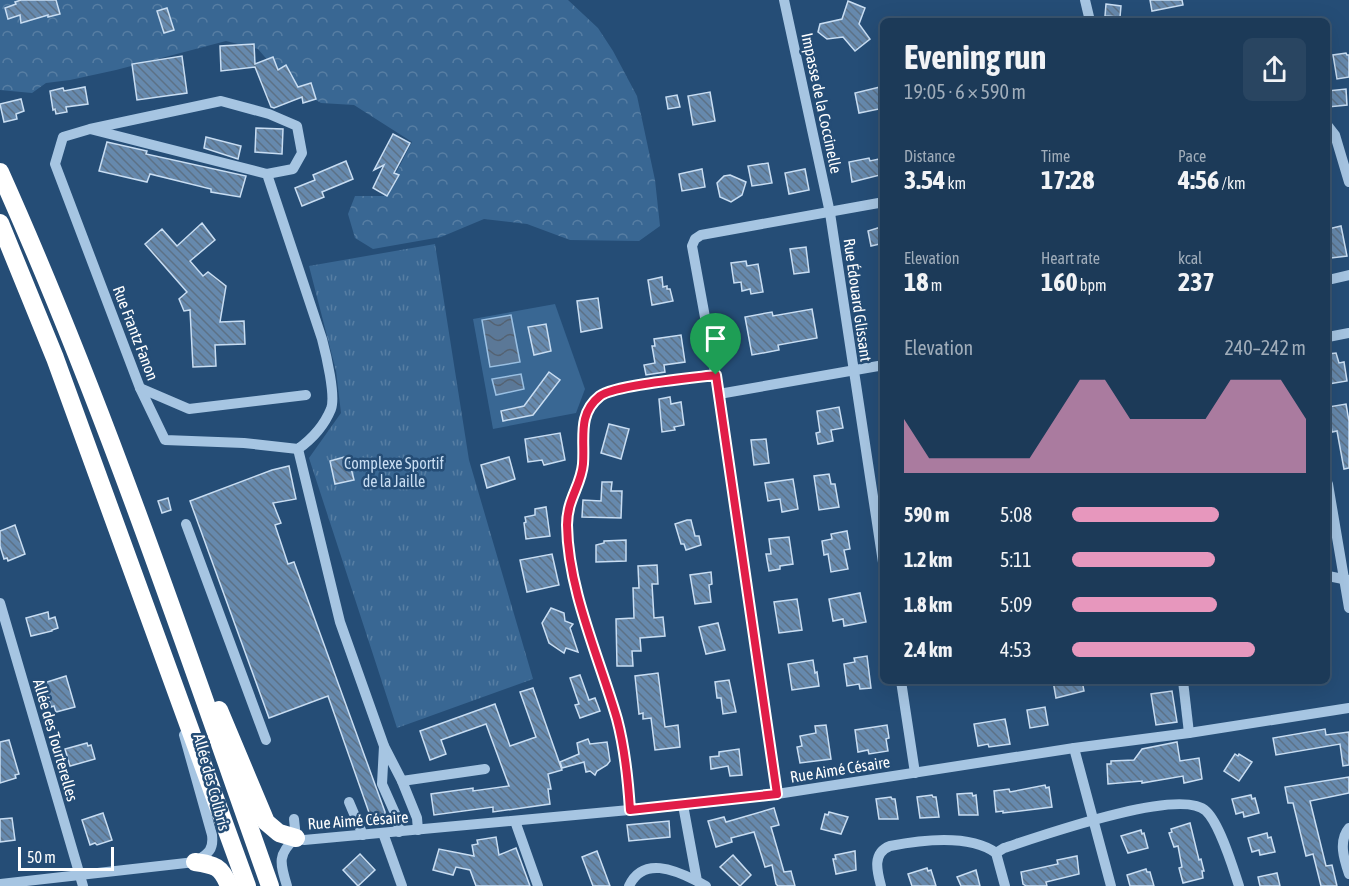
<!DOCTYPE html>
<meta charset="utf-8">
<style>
:root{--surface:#1c3a58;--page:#294561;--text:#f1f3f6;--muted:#a0adba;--line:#3a546e;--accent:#e797bd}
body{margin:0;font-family:"Asap Condensed",sans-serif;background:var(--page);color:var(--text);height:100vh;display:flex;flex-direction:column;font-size:22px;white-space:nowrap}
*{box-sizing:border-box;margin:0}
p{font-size:20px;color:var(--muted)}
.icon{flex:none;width:33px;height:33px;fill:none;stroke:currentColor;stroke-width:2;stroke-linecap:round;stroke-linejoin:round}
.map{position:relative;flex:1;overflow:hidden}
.drawer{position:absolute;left:880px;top:18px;width:450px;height:666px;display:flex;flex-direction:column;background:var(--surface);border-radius:9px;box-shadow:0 6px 24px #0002,0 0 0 2px var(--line)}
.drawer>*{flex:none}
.scale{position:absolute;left:18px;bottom:15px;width:96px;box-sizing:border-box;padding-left:6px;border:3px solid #fff;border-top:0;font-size:16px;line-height:21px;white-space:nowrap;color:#fff;-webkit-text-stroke:4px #254d76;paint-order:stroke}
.pin{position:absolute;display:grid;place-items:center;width:51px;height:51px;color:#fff;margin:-62px -26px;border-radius:50% 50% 50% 0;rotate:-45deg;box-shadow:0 0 6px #0007}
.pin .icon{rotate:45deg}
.round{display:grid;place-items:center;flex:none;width:63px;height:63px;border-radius:9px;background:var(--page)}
.overview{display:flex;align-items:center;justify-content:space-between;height:102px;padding:0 24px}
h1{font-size:33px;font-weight:700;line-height:45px}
.stats{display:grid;grid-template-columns:repeat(3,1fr);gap:9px;height:102px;padding:6px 24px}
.stats div{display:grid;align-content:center}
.stats b{font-size:26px;font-weight:700}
.stats small{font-size:16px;font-weight:400}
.stats p{font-size:16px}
.chart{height:168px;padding:12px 24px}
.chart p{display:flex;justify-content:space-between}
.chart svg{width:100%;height:108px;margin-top:6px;fill:var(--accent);opacity:.7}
ul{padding:0 24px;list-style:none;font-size:20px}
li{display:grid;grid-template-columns:96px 72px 1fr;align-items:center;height:45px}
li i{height:15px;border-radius:8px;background:var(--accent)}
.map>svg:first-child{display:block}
</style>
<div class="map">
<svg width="1349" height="886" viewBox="0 0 1349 886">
<defs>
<pattern id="forest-crowns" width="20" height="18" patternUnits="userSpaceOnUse" patternTransform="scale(1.5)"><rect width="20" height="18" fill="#396793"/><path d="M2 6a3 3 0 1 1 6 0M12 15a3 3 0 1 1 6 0" fill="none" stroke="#577ea3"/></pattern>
<pattern id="park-tufts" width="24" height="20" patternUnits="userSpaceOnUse" patternTransform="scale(1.5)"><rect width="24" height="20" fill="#396793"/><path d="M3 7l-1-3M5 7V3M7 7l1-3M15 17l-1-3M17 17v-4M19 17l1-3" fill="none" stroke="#577ea3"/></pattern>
<pattern id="water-waves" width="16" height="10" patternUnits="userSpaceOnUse" patternTransform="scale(1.5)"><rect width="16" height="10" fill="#5b7897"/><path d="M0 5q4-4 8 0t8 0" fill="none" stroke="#546272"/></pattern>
<pattern id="building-back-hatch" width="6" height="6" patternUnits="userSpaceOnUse" patternTransform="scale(1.5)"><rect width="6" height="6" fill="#6689ad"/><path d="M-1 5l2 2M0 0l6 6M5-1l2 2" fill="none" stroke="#5c7186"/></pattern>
</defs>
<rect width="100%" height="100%" fill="#254d76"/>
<path fill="#396793" d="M555,304L585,389L576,413L493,429L473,319Z"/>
<path fill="url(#forest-crowns)" d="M0,0H568L598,28L613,51L637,96L655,180L660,226L639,241L570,240L527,224L484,219L441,237L373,249L355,238L348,214L355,196H384L412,142L354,105L321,103L287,83L258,49L226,41L116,70L70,80L46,83L32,93L0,90Z"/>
<path fill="url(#park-tufts)" d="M435,244L469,460L533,679L397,728L309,458L341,413L336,371L309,266Z"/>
<g fill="url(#water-waves)" stroke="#9ac0e3" stroke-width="1.5">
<path d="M511,315L520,362L490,367L482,320Z"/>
<path d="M521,374L524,389L496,395L492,379Z"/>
</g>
<g fill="url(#building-back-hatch)" stroke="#c8ddf2" stroke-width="1.5">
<path d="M21,0H56L60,14L48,17V15L21,23L20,15L8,19L5,8L16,4L15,2Z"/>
<path d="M1150,0H1182L1183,5L1152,11Z"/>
<path d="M848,1L865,8L859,24L870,39L855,51L843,37L827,39L818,32L820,24L842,19Z"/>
<path d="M1106,4L1121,6L1120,17L1105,16Z"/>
<path d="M167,8L174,30L164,33L157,11Z"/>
<path d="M254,44L255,64L273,57L278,70L286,65L298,87L311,83L316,99L303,103L302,97L274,108L271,107L255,67L221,71L220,46Z"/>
<path d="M1346,53L1347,55H1349V77L1337,79L1333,55Z"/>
<path d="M182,56L187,93L137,100L132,64Z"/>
<path d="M884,86V108L859,113L855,93Z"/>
<path d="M85,87L88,104L66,107L67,112L56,114L55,109L53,110L50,91L63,88L64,91Z"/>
<path d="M1346,89L1347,105L1328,107V91Z"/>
<path d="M710,92L715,121L693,125L688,96Z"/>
<path d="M677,95L680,107L668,109L666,97Z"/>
<path d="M21,99L24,111L16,114L17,119L4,122L0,104Z"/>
<path d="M256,128L283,129L282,154L255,152Z"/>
<path d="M393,134L410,143L394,173L399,175L387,196L373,188L384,165L374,170Z"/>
<path d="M206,137L241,146L238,159L204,148Z"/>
<path d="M107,142L147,151L146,154L246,176L240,197L211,192V189L150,174L147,182L99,171Z"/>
<path d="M869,158L870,161L884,158V174L852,182L849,162Z"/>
<path d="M346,161L353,179L322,192L324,197L302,206L295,188L315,180L313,175Z"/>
<path d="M768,163L772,183L752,186L748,166Z"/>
<path d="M702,169L705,187L682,191L679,174Z"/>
<path d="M805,169L809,190L789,194L785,173Z"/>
<path d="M730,175L746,182L742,195L731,202L720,197L717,183L724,176Z"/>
<path d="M202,223L215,240L190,261L203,276L208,272L226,286L220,322L244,321L245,344L215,345L216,366L193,367L190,310L184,311L179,299L187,292L145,244L162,229L177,246Z"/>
<path d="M884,226V243L871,246L868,231Z"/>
<path d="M1341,226L1347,256L1331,258L1328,249V229Z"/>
<path d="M806,247L809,272L794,274L790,249Z"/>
<path d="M746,261L747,266L758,264L763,292L751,294L750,289L742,291L741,282L734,283L731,263Z"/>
<path d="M662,277L663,287L667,286V289H670L673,301L652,305L648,280Z"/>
<path d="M598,298L602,328L581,332L577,301Z"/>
<path d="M812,309L817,338L778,345L779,350L752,355L745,317L772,312L773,316Z"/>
<path d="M546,324L551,351L534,355L528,327Z"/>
<path d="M681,335L685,362L664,365L665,372L646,375L644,365L655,363L652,346H655L654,339Z"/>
<path d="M1336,353L1339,363L1344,362L1347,381L1328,384V354Z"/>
<path d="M549,372L560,380L533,415L503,421L501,411L524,406Z"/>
<path d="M670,397L671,404L681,402L684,425L674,427L675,430L662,432L659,399Z"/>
<path d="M1346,404L1349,421V468L1344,469L1337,431L1332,432L1328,407Z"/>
<path d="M839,407L843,428L831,430L833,441L818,444L816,433L820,432L817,411Z"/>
<path d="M609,424L629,429L621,459L601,453Z"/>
<path d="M560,433L565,460L544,465L542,460L528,462L525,439Z"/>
<path d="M766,439L769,463L754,465L751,440Z"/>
<path d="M348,456L354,480L335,484L330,461Z"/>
<path d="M509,457L515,479L487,488L481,465Z"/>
<path d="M289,466L296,499L273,503L281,523L275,525L288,564L294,562L385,812V816L372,821L328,696L269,718L190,501L272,470Z"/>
<path d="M829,474L831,484H835L839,507L819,510L814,476Z"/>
<path d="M793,479L798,509L782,512L780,499L768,501L765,483Z"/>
<path d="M602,482H612L611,491H622L621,518L582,517L583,500L601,501Z"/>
<path d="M168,498L171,510L162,513L158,501Z"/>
<path d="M546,507L550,536L526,539L524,523L526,522L525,517L535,515V509Z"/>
<path d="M687,520H691L695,536H699L701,545L686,550L684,544H681L675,524Z"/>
<path d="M15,525L25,554L8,561L7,558L4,559L0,546V531Z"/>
<path d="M847,531L850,549L844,550L848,569L831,572L828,554L824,555L822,541L832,539L831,534Z"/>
<path d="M789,537L793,564L780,566V569L769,571L766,554H771L769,539Z"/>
<path d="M626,540V561L596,562V545L604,543V541Z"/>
<path d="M552,554L559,585L527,592L520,560Z"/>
<path d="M657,565L658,584H652L654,618L663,617L665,636L640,638L641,651H632L633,666H617L616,619L634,618L633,588H639L638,566Z"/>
<path d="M711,572L712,584L709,585L711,602L695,604L690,575Z"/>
<path d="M860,593L866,622L844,626L843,619L833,621L829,599Z"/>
<path d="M797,599L802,630L779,633L774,602Z"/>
<path d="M551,608L564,613L565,621L573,624L570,628L578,652L566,648L564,653L549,643L542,623Z"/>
<path d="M48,612L49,619L55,617L58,628L52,630V631L31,636L26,618Z"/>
<path d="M718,623L725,650L706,654L699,627Z"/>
<path d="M867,656L871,688L860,689L859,684L847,686L844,664L855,662L854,658Z"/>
<path d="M813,660L815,673L817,672L819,686L792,690L788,664Z"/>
<path d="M658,673L665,727L678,725L680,747L655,750L651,718L643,719V713L639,714L635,676Z"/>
<path d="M580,675L589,700L595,698L600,711L580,718L575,705L579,704L570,678Z"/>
<path d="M66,676L75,707L56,712L54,706L51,707L44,683Z"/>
<path d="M729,680L736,712L723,714L721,698H717L715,682Z"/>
<path d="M1053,681H1082L1084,691L1056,698Z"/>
<path d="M533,688L562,770L548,774L551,789H548L550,804L493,812V807L434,815L431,794L473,788V791L509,786L486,724L441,740L446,754L430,760L420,731L495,704L510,746L536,737L520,692Z"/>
<path d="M1172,691L1177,722L1156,725L1151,694Z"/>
<path d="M1045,707L1048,725L1030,728L1027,710Z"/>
<path d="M1005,719L1010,744L989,747L988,744L978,746L974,724Z"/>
<path d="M826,725L831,759L800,763L797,747L802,746L800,736L816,733L815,726Z"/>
<path d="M887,725L889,738L886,739L888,751L869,754L868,750L858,752L855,730Z"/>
<path d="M1325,729L1326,735L1349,732V765L1343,766L1340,744L1276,755L1273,738Z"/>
<path d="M588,739L590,744L607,742L610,761L607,765L597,771L595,775L590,771L586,772L584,762L562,768L560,762L579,754L577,743Z"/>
<path d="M9,740L19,774L15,775L16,778L0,783V742Z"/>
<path d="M1177,742L1180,761L1199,758L1202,779L1184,783L1183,776L1142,783V781L1108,784L1107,764H1111V761L1134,760L1142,749Z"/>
<path d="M87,743L88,746L91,745L95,759L70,766L65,749Z"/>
<path d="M739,749L742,775L730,776L728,766L711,769L710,757L719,756V752Z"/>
<path d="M1235,754L1238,756L1239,754L1252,762L1239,781L1224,771Z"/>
<path d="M1349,777V793L1310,801L1326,866L1332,865L1337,886H1321L1313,854L1306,856L1293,803H1288L1285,787Z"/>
<path d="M1045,785L1046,788L1049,787L1052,807L1003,813V811L996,812L994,791L1009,789L1010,792Z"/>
<path d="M972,793L973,796L976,795L978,815H959L957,794Z"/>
<path d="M932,795L933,797H936L939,817L920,818L917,797Z"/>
<path d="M1251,795L1252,799L1255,798L1259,813L1244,817L1243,812L1236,814L1232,799Z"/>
<path d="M891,797L892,799H895L898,819H879L876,799Z"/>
<path d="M774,808L779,825L771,827L784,872L791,871L795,886H778L776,884L772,865L765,867L754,832L731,838L732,842L716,847L708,821L724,817L726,822Z"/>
<path d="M829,812L848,817L841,834L821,829L825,814L828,815Z"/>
<path d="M103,813L112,840L97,845L95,843L90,845L82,820Z"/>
<path d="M12,818L15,840L0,842V819Z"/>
<path d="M669,821L670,837L629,841L627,825Z"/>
<path d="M1190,823L1199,860L1201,859L1204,871H1202L1203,878L1183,883L1179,868L1182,867L1178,846L1174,847L1169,833L1172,832L1171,829Z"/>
<path d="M1141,830L1142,834L1144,833L1148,848L1128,853L1121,836Z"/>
<path d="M1267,833L1268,838L1271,837L1275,852L1260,855L1259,850L1252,852L1248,838Z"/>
<path d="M496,837L499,855L516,848L530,886H476L470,870L456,867L453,875L433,870L439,849L474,856L472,845L478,844L477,840Z"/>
<path d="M597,851L610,886H593L582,857Z"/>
<path d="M855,851L856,870L836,874L833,859H836L835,855Z"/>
<path d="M360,854L375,870L358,886L343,870Z"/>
<path d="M733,855L751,875L740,886L720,867Z"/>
<path d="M1077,856L1079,874L1046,882L1047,886H1026L1023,884L1021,872L1058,864L1057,860Z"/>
<path d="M927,868L928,871L931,870L936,886H912L908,874Z"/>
<path d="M1146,869L1147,872H1150L1154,886H1130L1127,875Z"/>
<path d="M976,870L980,886H961L957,877Z"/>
<path d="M1277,873L1280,886H1260L1258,877Z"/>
</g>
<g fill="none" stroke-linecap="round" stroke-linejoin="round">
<g stroke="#a6c5e2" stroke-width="10">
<path d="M784,0L830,213L884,569"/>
<path d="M1085,0L1090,21"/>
<path d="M1328,126L1335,135L1349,182"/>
<path d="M90,129L221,101L269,114L297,126L302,153L293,169L267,174L90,129L63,137L55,164L140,388L165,440L244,443L298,449C312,439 324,426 331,409C336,396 326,354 322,339L267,174"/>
<path d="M1328,280L1349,275"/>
<path d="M1328,337L1349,333"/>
<path d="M140,388L189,409L306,395"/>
<path d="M719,394L884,365"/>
<path d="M298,449L340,622L384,746L402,781L417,818L418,830"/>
<path d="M1328,484L1349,608"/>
<path d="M186,524L266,740"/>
<path d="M1328,576L1348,580"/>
<path d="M0,603L83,886"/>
<path d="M901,681L915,773"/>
<path d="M1183,681L1189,733"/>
<path d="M384,746L382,784L398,820L399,832"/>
<path d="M1074,748L1111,886"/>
<path d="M402,781L485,769"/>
<path d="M777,794L719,394L692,246L695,239L701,235L884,202"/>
<path d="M349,802L363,835"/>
<path d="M683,805L697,881L706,886"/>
<path d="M630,810C628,779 625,749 617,720C600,659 568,589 567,525C567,499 581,486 583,464C585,439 577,414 600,396C615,385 692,378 716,375"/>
<path d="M294,819L296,838"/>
<path d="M515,821L538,886"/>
<path d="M1349,828C1338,841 1344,859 1349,874"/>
<path d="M383,833L402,886"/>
<path d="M296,838L304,840L683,805L777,794L1074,748L1189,733L1349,708"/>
<path d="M996,853L1005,886"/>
<path d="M0,884L195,862C207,854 214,851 212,835L184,735"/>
<path d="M287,886C280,863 277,854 296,838"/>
<path d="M629,886C643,856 675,870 697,881"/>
<path d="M881,886C877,871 872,853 890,846C921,840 970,834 996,853L1004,848C1038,837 1180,786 1206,811C1220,824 1233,868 1239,886"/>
</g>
<g stroke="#fff" stroke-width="18">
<path d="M0,172C104,404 185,646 270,886"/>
<path d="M0,223L55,358L247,886"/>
<path d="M219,710L266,822L279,833L296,838"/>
<path d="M195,862C215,865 221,866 229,886"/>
</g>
</g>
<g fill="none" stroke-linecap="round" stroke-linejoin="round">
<defs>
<path id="route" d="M716,375L777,794L630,810C628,779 625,749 617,719C599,657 568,590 567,525C567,499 581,486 583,464C585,439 577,414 600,396C615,385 692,378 716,375Z"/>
</defs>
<use href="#route" stroke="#fff" stroke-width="12"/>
<use href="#route" stroke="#e11d48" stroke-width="8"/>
</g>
<g text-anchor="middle" stroke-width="5" stroke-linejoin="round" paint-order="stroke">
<g font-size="16" fill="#fff" stroke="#254d76">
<text transform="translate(822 103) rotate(78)" y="6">Impasse de la Coccinelle</text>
<text transform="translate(858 300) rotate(82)" y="6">Rue Édouard Glissant</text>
<text transform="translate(136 333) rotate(69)" y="6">Rue Frantz Fanon</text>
<text transform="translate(56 740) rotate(74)" y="6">Allée des Tourterelles</text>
<text transform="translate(840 769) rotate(-9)" y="6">Rue Aimé Césaire</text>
<text transform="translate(212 782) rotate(75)" y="6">Allée des Colibris</text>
<text transform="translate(358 820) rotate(-4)" y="6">Rue Aimé Césaire</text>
</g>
<g font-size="16" fill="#c8ddf2" stroke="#254d76">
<text x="394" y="469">Complexe Sportif<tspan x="394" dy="18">de la Jaille</tspan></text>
</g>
</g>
</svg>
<div class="scale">50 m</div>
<div class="pin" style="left:716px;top:375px;background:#1e9e55"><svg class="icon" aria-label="arrive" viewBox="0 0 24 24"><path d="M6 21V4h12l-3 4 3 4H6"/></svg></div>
<section class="drawer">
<div class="overview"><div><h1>Evening run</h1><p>19:05 · 6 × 590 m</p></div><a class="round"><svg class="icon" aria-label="share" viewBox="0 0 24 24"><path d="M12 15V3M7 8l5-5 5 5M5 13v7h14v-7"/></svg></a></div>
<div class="stats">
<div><p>Distance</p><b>3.54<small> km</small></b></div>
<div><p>Time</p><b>17:28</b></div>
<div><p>Pace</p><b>4:56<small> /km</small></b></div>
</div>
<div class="stats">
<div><p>Elevation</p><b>18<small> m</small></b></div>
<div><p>Heart rate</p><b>160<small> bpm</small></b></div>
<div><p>kcal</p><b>237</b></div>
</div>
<div class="chart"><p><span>Elevation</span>240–242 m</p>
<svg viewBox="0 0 160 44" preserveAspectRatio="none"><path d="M0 44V22L10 38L20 38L30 38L40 38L50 38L60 22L70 6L80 6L90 22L100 22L110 22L120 22L130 6L140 6L150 6L160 22V44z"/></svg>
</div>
<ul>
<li><b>590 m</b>5:08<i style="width:63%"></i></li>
<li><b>1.2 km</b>5:11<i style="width:61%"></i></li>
<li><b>1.8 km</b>5:09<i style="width:62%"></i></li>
<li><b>2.4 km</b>4:53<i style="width:78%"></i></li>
</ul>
</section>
</div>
